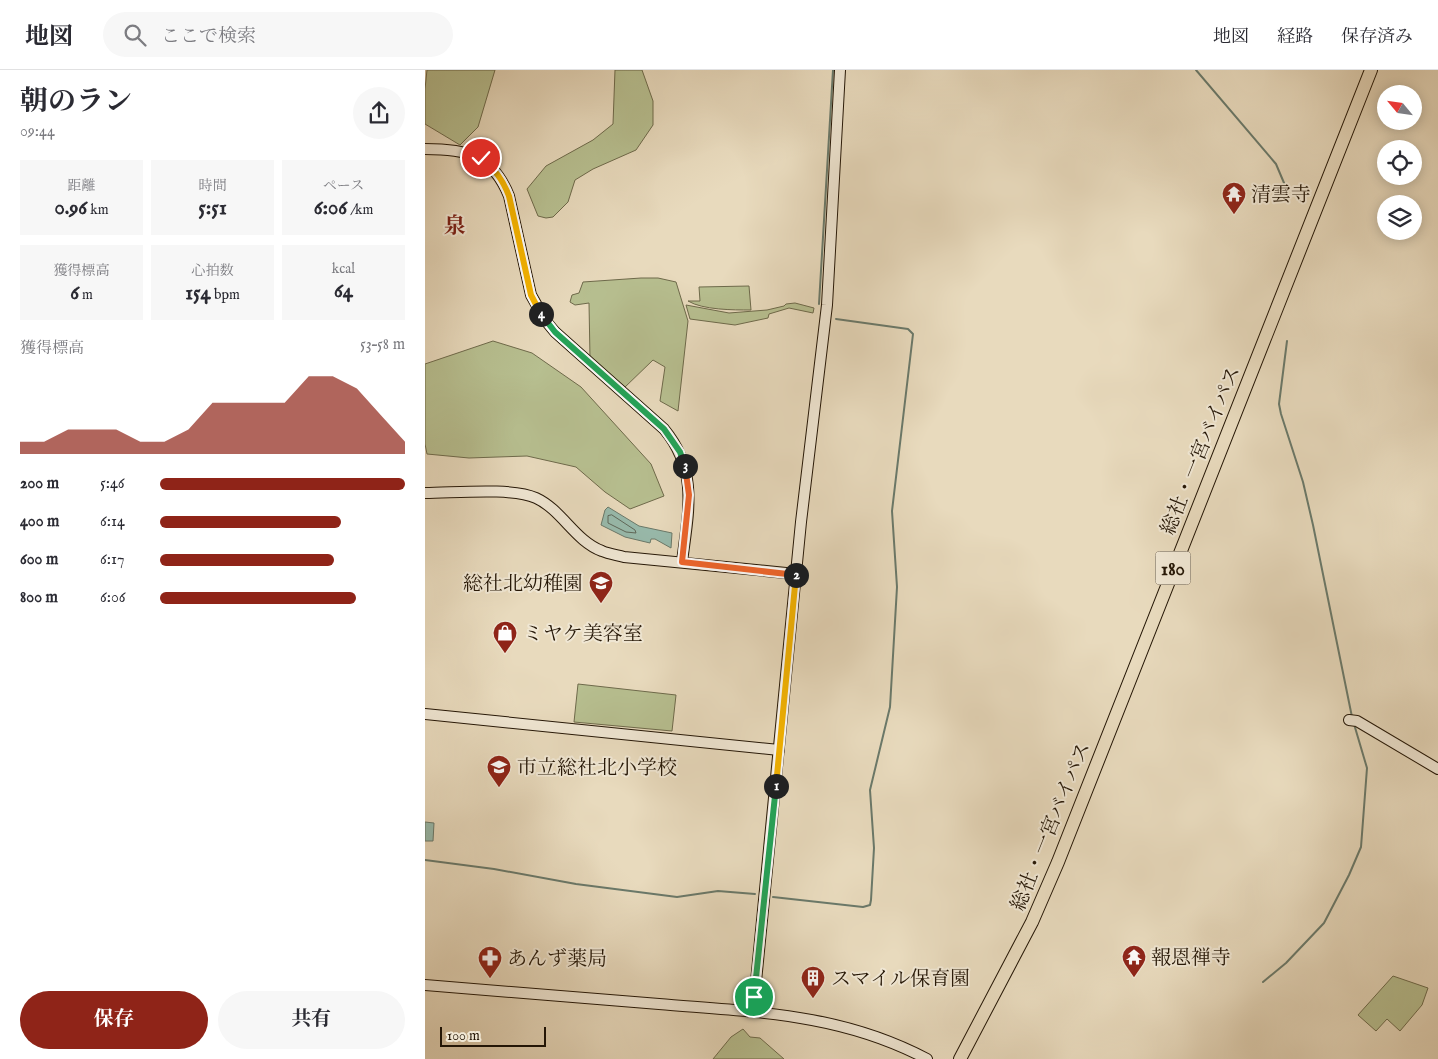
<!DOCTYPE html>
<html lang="ja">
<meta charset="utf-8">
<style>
:root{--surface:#fff;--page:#f7f7f7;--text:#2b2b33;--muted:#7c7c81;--line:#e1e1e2;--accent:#8f2418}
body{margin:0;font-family:"IM FELL English","Noto Serif JP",serif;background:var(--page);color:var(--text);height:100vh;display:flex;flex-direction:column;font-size:19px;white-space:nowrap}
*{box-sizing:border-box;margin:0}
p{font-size:16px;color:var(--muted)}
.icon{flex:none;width:28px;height:28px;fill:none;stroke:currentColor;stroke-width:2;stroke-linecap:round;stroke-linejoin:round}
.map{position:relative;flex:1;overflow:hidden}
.panel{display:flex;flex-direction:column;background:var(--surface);width:425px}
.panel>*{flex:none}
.needle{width:32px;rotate:299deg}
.fabs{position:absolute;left:952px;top:15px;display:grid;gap:10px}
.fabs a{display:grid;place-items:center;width:45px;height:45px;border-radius:50%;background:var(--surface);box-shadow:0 2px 12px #0003;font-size:25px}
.scale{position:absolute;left:15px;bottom:12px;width:106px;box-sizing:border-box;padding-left:5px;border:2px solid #241606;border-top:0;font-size:14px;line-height:18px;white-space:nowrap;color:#241606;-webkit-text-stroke:4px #f0e7d4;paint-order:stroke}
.pin{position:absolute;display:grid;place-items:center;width:42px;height:42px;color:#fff;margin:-21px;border:2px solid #fff;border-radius:50%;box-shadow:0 1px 5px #0007}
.km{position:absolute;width:25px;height:25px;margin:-12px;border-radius:50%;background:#222;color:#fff;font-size:14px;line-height:25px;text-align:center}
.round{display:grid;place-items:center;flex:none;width:52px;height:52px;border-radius:26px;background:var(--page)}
.summary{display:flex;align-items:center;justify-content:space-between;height:85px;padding:0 20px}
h1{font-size:28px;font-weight:700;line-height:38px}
.stats{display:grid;grid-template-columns:repeat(3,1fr);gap:8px;height:85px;padding:5px 20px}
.stats div{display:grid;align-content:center;border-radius:0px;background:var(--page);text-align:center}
.stats b{font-size:21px;font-weight:700}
.stats small{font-size:14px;font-weight:400}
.stats p{font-size:14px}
.chart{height:140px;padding:10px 20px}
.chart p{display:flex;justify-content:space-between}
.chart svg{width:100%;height:90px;margin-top:5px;fill:var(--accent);opacity:.7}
.primary-button{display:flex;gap:10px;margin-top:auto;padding:10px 20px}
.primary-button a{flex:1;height:58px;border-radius:30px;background:var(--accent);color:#fff;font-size:20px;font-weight:700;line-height:58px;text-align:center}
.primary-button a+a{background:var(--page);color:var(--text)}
ul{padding:0 20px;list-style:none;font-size:16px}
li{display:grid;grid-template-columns:80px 60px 1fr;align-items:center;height:38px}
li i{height:12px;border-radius:6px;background:var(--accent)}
header{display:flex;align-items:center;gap:30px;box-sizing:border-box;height:70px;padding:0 25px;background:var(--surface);border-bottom:1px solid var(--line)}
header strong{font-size:24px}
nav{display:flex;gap:28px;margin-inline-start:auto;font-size:18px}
.search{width:350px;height:45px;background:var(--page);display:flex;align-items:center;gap:12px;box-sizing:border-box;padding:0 18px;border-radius:28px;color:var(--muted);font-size:19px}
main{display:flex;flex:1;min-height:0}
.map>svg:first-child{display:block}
</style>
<header>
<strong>地図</strong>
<div class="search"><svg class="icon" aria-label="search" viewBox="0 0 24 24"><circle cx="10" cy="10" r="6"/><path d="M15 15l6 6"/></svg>ここで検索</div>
<nav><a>地図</a><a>経路</a><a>保存済み</a></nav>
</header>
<main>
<section class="panel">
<div class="summary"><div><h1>朝のラン</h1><p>09:44</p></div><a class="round"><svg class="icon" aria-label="share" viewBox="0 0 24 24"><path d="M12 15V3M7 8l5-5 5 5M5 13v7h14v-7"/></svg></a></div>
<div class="stats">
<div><p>距離</p><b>0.96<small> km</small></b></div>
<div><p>時間</p><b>5:51</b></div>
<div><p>ペース</p><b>6:06<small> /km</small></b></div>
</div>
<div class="stats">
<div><p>獲得標高</p><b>6<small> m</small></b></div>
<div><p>心拍数</p><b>154<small> bpm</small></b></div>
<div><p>kcal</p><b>64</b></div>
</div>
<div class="chart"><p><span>獲得標高</span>53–58 m</p>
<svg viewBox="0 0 160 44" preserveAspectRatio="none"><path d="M0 44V38L10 38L20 32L30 32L40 32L50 38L60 38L70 32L80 19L90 19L100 19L110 19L120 6L130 6L140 12L150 25L160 38V44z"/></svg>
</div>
<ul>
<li><b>200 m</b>5:46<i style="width:100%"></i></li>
<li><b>400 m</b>6:14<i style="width:74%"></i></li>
<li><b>600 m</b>6:17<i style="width:71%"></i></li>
<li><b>800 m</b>6:06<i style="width:80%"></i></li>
</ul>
<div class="primary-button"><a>保存</a><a>共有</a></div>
</section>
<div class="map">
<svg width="1013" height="989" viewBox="0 0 1013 989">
<rect width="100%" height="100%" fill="#e8dabd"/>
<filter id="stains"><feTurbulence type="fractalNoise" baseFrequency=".004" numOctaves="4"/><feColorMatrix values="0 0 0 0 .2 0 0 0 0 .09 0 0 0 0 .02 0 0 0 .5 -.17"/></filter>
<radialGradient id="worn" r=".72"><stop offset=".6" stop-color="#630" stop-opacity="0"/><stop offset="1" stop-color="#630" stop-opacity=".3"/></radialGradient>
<g fill="#b7bf90" stroke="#6e6a4b">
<path d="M2,0H70L53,57L35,75L0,54V19Z"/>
<path d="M190,0H217L228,31V55L211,80L168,99L150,110L143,132L128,147L121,148L113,146L102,119L121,96L168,70L188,54Z"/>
<path d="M216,208H233L251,212L263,251L253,341L235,331L240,297L228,290L199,318L165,288L164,233L150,235L145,232L147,225L154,223L158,212Z"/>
<path d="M324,216L326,240C308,240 278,240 263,231H275L274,217Z"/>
<path d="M370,233L389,238L388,243L364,238L344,244L343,248L310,255L265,249L261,235L304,243L342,240L359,236L361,234Z"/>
<path d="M68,271L107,283L156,317L226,394L239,426L205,439L180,422L151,397L102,386L44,388L2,384L0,374V294Z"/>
<path d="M153,614L251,625L247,661L149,652Z"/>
<path d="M968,906L1003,918L997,935L975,961L962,949L951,961L933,945Z"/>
<path d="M318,959L325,967L335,968L359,989H288L306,967Z"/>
</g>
<g fill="#98bbad" stroke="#6a796a">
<path d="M183,437L214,456L247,463L246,478L230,469H226L225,473L200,467L176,455L180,440Z"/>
<path d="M0,752L9,753L8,771H0Z"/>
</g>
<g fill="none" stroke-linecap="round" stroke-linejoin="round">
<path stroke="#5e685a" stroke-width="1" d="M187,445L210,460L211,463L201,462L183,453V446Z"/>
<g stroke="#6a796a" stroke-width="2">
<path d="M771,0L851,94L862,120"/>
<path d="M394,234L408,0"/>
<path d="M862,271L854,334L856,344L878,412L888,455L927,647"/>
<path d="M0,790L69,799L151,814L252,827L293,821L330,824"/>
<path d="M348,827L438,837L445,835L446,830L449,778L445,720L465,637L472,517L467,441L488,264L483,259L411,249"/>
<path d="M838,912L861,893L899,853L924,805L936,777L942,698L929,654"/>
</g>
<defs>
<g id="secondary">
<path d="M0,79C41,79 67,84 84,126L106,225L120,250L130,262L239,359C274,401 263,443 257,492"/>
<path d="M0,423C29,423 86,417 111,428C137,440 150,471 177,481C184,484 192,485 199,487L371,504"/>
<path d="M0,644L354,680"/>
<path d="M924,650L932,651L1013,699"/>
<path d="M0,915C78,921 156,927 234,934C329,942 415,943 502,989"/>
<path d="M328,942L376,452L402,235L415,0"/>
</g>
<path id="highway" d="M535,989L607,852L633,792L946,0"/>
</defs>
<use href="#secondary" stroke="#241606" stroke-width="12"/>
<use href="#highway" stroke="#241606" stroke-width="14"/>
<use href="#secondary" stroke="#f0e7d4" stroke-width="10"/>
<use href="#highway" stroke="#e8dabd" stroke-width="12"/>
</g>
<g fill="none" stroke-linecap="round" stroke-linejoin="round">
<defs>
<path id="split-1" d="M329,927L351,716"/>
<path id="split-2" d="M351,716L371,505"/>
<path id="split-3" d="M260,396L264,425L257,492L371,505"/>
<path id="split-4" d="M116,244L130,262L239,359L255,382L260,396"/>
<path id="split-5" d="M56,88C70,100 77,108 84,126L106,225L116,244"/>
</defs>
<use href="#split-1" stroke="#fff" stroke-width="10"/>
<use href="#split-2" stroke="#fff" stroke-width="10"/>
<use href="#split-3" stroke="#fff" stroke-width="10"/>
<use href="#split-4" stroke="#fff" stroke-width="10"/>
<use href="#split-5" stroke="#fff" stroke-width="10"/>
<use href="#split-1" stroke="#22a559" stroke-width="6"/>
<use href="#split-2" stroke="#f5b400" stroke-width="6"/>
<use href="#split-3" stroke="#f0652b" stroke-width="6"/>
<use href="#split-4" stroke="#22a559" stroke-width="6"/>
<use href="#split-5" stroke="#f5b400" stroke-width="6"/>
</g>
<defs>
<symbol id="temple-pin" viewBox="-11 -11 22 30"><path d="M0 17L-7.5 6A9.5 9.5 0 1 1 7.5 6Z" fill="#8f2418" stroke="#f0e7d4"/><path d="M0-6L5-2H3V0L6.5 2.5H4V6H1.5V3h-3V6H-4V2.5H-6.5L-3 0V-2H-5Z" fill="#fff"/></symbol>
<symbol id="school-pin" viewBox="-11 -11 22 30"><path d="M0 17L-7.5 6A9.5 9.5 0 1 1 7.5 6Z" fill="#8f2418" stroke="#f0e7d4"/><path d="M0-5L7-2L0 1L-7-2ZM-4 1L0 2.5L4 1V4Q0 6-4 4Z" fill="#fff"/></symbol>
<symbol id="shop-pin" viewBox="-11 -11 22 30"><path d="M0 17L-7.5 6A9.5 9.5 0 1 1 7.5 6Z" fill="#8f2418" stroke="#f0e7d4"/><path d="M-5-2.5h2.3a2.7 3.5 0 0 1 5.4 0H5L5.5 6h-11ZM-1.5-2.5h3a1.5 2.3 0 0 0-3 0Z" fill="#fff"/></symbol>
<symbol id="pharmacy-pin" viewBox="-11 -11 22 30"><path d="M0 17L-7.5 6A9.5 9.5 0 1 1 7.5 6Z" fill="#8f2418" stroke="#f0e7d4"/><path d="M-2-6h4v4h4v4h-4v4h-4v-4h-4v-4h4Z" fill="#fff"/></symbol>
<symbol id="building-pin" viewBox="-11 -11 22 30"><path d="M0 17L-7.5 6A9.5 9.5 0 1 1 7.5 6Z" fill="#8f2418" stroke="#f0e7d4"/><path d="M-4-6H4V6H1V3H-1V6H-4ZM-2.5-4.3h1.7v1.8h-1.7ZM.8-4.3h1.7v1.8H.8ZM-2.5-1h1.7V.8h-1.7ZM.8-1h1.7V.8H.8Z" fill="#fff"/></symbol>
</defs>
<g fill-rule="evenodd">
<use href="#temple-pin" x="795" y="110" width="28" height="38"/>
<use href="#school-pin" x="162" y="499" width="28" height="38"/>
<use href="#shop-pin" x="66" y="549" width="28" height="38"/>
<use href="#school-pin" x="60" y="683" width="28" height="38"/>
<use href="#temple-pin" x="695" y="873" width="28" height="38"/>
<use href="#pharmacy-pin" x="51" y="874" width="28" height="38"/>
<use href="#building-pin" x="374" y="894" width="28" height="38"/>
</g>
<g text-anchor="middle" stroke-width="4" stroke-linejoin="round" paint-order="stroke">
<rect fill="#f0e7d4" stroke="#615544" stroke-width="1" x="730.5" y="481.5" width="35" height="33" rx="4"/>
<g font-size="19" font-weight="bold" fill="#241606">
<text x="748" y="505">180</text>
</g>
<g font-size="20" fill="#241606" stroke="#f0e7d4" text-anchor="start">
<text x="826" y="131">清雲寺</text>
<text x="158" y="520" text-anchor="end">総社北幼稚園</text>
<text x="98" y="570">ミヤケ美容室</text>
<text x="92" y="704">市立総社北小学校</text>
<text x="726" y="894">報恩禅寺</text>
<text x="82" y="895">あんず薬局</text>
<text x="406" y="915">スマイル保育園</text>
</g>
<g font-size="20" fill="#241606" stroke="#f0e7d4">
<text transform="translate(775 380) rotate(-68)" y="7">総社・一宮バイパス</text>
<text transform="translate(625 756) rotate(-68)" y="7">総社・一宮バイパス</text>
</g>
<g font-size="22" font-weight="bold" fill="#7a1f14" stroke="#f0e7d4">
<text x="30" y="163">泉</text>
</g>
</g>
<rect width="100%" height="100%" filter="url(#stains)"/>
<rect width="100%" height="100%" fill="url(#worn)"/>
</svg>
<div class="fabs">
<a><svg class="needle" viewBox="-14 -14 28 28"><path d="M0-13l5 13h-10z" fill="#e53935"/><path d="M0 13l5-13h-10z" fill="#7c7c81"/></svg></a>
<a><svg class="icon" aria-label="locate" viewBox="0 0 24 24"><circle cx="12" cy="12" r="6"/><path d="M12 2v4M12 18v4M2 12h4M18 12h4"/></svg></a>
<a><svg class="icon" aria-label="layers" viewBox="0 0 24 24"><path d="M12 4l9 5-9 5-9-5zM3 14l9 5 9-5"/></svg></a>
</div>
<div class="scale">100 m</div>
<div class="pin" style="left:329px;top:927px;background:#1e9e55"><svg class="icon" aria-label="arrive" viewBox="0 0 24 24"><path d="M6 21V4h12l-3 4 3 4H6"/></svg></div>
<div class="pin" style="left:56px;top:88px;background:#d93025"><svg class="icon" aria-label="check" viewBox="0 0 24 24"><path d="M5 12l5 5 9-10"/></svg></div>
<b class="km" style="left:351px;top:716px">1</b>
<b class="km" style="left:371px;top:505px">2</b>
<b class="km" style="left:260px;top:396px">3</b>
<b class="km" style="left:116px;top:244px">4</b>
</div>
</main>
